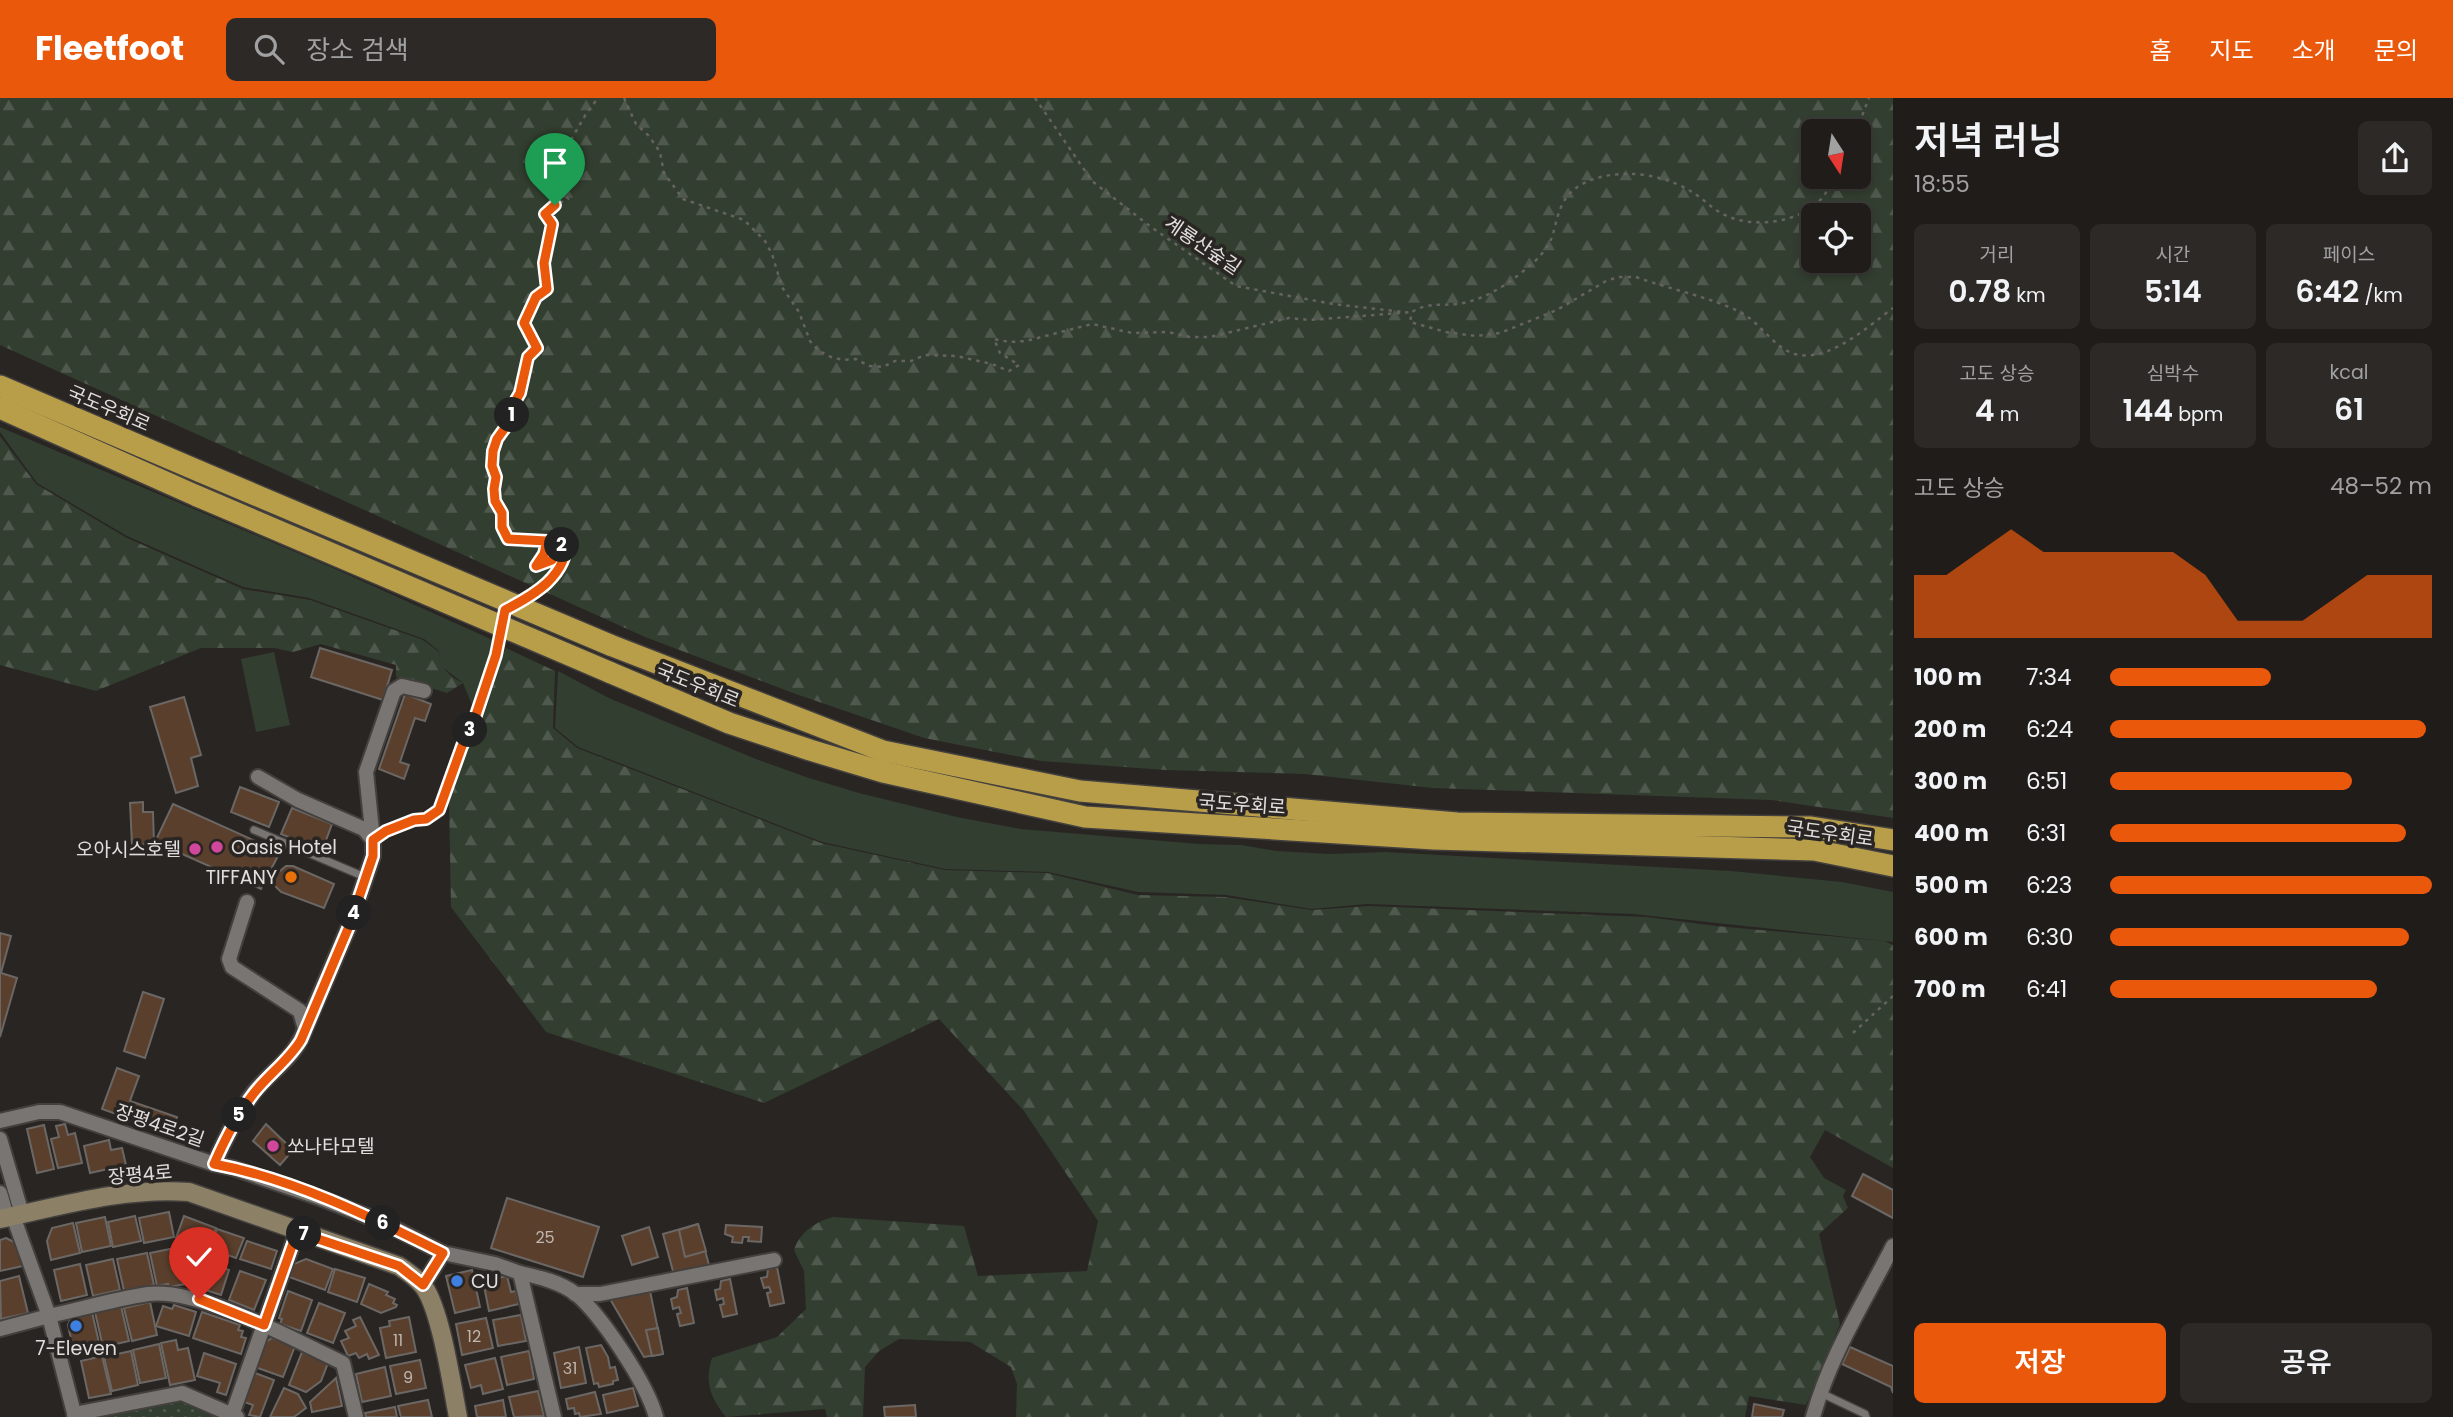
<!DOCTYPE html>
<html lang="ko">
<meta charset="utf-8">
<style>
:root{--surface:#1f1c1a;--page:#2c2927;--text:#f1f3f6;--muted:#a1a1a2;--line:#3c3a39;--accent:#ea580c}
body{margin:0;font-family:Poppins,"Noto Sans KR",sans-serif;background:var(--page);color:var(--text);height:100vh;display:flex;flex-direction:column;font-size:26px;white-space:nowrap}
*{box-sizing:border-box;margin:0}
p{font-size:23px;color:var(--muted)}
.icon{flex:none;width:38px;height:38px;fill:none;stroke:currentColor;stroke-width:2;stroke-linecap:round;stroke-linejoin:round}
.map{position:relative;flex:1;overflow:hidden}
.panel{display:flex;flex-direction:column;background:var(--surface);width:560px}
.panel>*{flex:none}
.needle{width:46px;rotate:168deg}
.buttons{position:absolute;left:1801px;top:21px;display:grid;gap:14px}
.buttons a{display:grid;place-items:center;width:70px;height:70px;border-radius:10px;background:var(--surface);box-shadow:0 4px 10px #0003,0 0 0 2px var(--line);font-size:35px}
.pin{position:absolute;display:grid;place-items:center;width:60px;height:60px;color:#fff;margin:-72px -30px;border-radius:50% 50% 50% 0;rotate:-45deg;box-shadow:0 0 7px #0007}
.pin .icon{rotate:45deg}
.km{position:absolute;width:35px;height:35px;margin:-18px;border-radius:50%;background:#222;color:#fff;font-size:19px;line-height:35px;text-align:center}
.round{display:grid;place-items:center;flex:none;width:74px;height:74px;border-radius:10px;background:var(--page)}
.summary{display:flex;align-items:center;justify-content:space-between;height:119px;padding:0 21px}
h1{font-size:38px;font-weight:600;line-height:52px}
.figures{display:grid;grid-template-columns:repeat(3,1fr);gap:10px;height:119px;padding:7px 21px}
.figures div{display:grid;align-content:center;border-radius:10px;background:var(--page);text-align:center}
.figures b{font-size:30px;font-weight:600}
.figures small{font-size:19px;font-weight:400}
.figures p{font-size:19px}
.chart{height:196px;padding:14px 21px}
.chart p{display:flex;justify-content:space-between}
.chart svg{width:100%;height:126px;margin-top:7px;fill:var(--accent);opacity:.7}
.button{display:flex;gap:14px;margin-top:auto;padding:14px 21px}
.button a{flex:1;height:80px;border-radius:10px;background:var(--accent);color:#fff;font-size:28px;font-weight:600;line-height:80px;text-align:center}
.button a+a{background:var(--page);color:var(--text)}
ul{padding:0 21px;list-style:none;font-size:23px}
li{display:grid;grid-template-columns:112px 84px 1fr;align-items:center;height:52px}
li i{height:18px;border-radius:9px;background:var(--accent)}
header{display:flex;align-items:center;gap:42px;box-sizing:border-box;height:98px;padding:0 35px;background:var(--accent);color:#fff}
header strong{font-size:33px}
nav{display:flex;gap:38px;margin-inline-start:auto;font-size:24px}
.search{width:490px;height:63px;background:var(--page);display:flex;align-items:center;gap:18px;box-sizing:border-box;padding:0 24px;border-radius:10px;color:var(--muted);font-size:26px}
main{display:flex;flex:1;min-height:0}
.map>svg:first-child{display:block}
</style>
<header>
<strong>Fleetfoot</strong>
<div class="search"><svg class="icon" aria-label="search" viewBox="0 0 24 24"><circle cx="10" cy="10" r="6"/><path d="M15 15l6 6"/></svg>장소 검색</div>
<nav><a>홈</a><a>지도</a><a>소개</a><a>문의</a></nav>
</header>
<main>
<div class="map">
<svg width="1893" height="1319" viewBox="0 0 1893 1319">
<defs>
<pattern id="forest-firs" width="22" height="20" patternUnits="userSpaceOnUse" patternTransform="scale(1.75)"><rect width="22" height="20" fill="#323e2f"/><path d="M5 1l3.5 6h-7zM16 11l3.5 6h-7z" fill="#4f594d"/></pattern>
<pattern id="park-dots" width="8" height="8" patternUnits="userSpaceOnUse" patternTransform="scale(1.75)"><rect width="8" height="8" fill="#323e2f"/><path d="M2 2h.1M6 6h.1" fill="none" stroke="#4f594d" stroke-width="1.8" stroke-linecap="round"/></pattern>
</defs>
<rect width="100%" height="100%" fill="#292523"/>
<g fill="#323e2f">
<path d="M0,329L333,470L504,547L489,574L474,612L463,585L441,568L439,553L424,541L309,500L243,489L127,438L37,385L0,334Z"/>
<path d="M274,554L290,627L256,634L241,561Z"/>
<path d="M558,573L611,601L756,661L806,679L859,695L957,719L1021,731L1199,746L1241,747L1277,753L1329,756L1385,754L1731,773L1842,784L1893,794V844L1633,816L1367,806L1311,811L1226,797L1138,794L1048,774L945,771L822,744L578,649L555,630Z"/>
</g>
<g fill="url(#forest-firs)" fill-rule="evenodd">
<path d="M0,0H1893V720L1772,702L1433,690L1305,676L1166,672L1041,663L924,640L793,595L645,539L0,247ZM1813,33H1858V79H1813ZM1813,117H1858V163H1813Z"/>
<path d="M0,338L36,386L127,440L243,491L310,502L423,542L439,554C441,570 448,578 463,585L447,595L396,579V567L321,546L293,554L274,550H201L96,593L0,567Z"/>
<path d="M506,550L555,573L553,630L577,650L821,745L945,772L1047,775L1138,797L1225,799L1311,812L1368,808L1647,819L1716,828L1884,843L1893,847V1070L1825,1032L1810,1059L1824,1080L1846,1092L1843,1098L1848,1110L1819,1136L1840,1226L1806,1307L1749,1298L1745,1319H1016L1017,1286L1011,1269L970,1244L899,1241L879,1253L865,1269L863,1319H827L825,1311L726,1319C711,1301 704,1284 712,1260L777,1239L806,1211L804,1173L794,1152C800,1134 815,1124 833,1119L964,1128L978,1178L1087,1173L1098,1123L1024,1013L939,921L764,1005L546,934L451,809L449,701L453,668L492,574Z"/>
</g>
<path fill="url(#park-dots)" d="M182,1295L237,1319H80Z"/>
<g fill="#5a3f2d" stroke="#6b6764" stroke-width="2">
<path d="M320,550L392,572L383,602L311,579Z"/>
<path d="M405,596L431,606L425,623L415,620L400,664L409,667L404,681L379,671Z"/>
<path d="M184,599L201,657L191,660L198,688L176,695L150,609Z"/>
<path d="M240,689L279,704L269,729L231,714Z"/>
<path d="M143,704V714H153L154,746L132,747L130,705Z"/>
<path d="M173,706L280,754L261,791L155,744Z"/>
<path d="M292,710L332,726L322,753L281,736Z"/>
<path d="M286,768H293L334,786L324,810L281,794L274,787L275,777Z"/>
<path d="M0,835L11,838L1,875L17,880L0,939Z"/>
<path d="M143,894L164,901L145,960L124,953Z"/>
<path d="M117,970L139,978L130,1003L177,1019L171,1036L102,1011Z"/>
<path d="M65,1026L68,1037L75,1035L82,1065L58,1070L51,1041L59,1039L56,1028Z"/>
<path d="M266,1026L293,1052L280,1067L253,1043Z"/>
<path d="M44,1027L54,1071L37,1075L27,1031Z"/>
<path d="M109,1042L111,1052L122,1050L126,1067L90,1075L84,1048Z"/>
<path d="M1863,1076L1893,1092V1120L1852,1098Z"/>
<path d="M507,1100L599,1129L583,1179L491,1150Z"/>
<path d="M169,1114L174,1139L144,1145L139,1120Z"/>
<path d="M135,1118L141,1143L113,1149L108,1124Z"/>
<path d="M184,1118L216,1130L208,1152L176,1140Z"/>
<path d="M105,1119L111,1148L82,1154L76,1125Z"/>
<path d="M73,1125L80,1155L51,1162L47,1143L52,1130Z"/>
<path d="M698,1126L709,1167L674,1177L663,1136Z"/>
<path d="M698,1126L706,1153L685,1159L679,1132Z"/>
<path d="M726,1127L762,1129L761,1144L748,1143L749,1139H743L742,1145L732,1144L733,1139L725,1136Z"/>
<path d="M649,1129L658,1159L632,1167L622,1138Z"/>
<path d="M217,1131L244,1140L236,1160L210,1151Z"/>
<path d="M6,1140L18,1146L23,1168L0,1173V1142Z"/>
<path d="M247,1143L277,1153L271,1171L240,1161Z"/>
<path d="M175,1150L176,1156L184,1155L191,1185L169,1189L168,1186L157,1188L150,1155Z"/>
<path d="M147,1155L154,1187L124,1193L117,1161Z"/>
<path d="M113,1161L120,1192L93,1198L86,1167Z"/>
<path d="M306,1161L333,1171L325,1192L289,1179L294,1166Z"/>
<path d="M204,1164L229,1172L221,1197L196,1189Z"/>
<path d="M80,1166L87,1197L61,1203L54,1172Z"/>
<path d="M777,1169L784,1205L770,1208L767,1195L771,1194L769,1189L764,1190L761,1180L767,1179L768,1171Z"/>
<path d="M335,1171L365,1180L357,1204L328,1194Z"/>
<path d="M472,1172L480,1209L455,1215L446,1178Z"/>
<path d="M240,1173L266,1182L254,1212L229,1202Z"/>
<path d="M19,1178L28,1215L1,1221L0,1183Z"/>
<path d="M507,1178L511,1194L516,1193L519,1206L489,1213L483,1183Z"/>
<path d="M730,1181L737,1216L723,1219L720,1207L724,1206L723,1200L717,1202L715,1192L720,1191L721,1183Z"/>
<path d="M369,1186L388,1194L386,1197L395,1201L393,1205L397,1207L396,1209L381,1215L361,1206Z"/>
<path d="M687,1190L694,1225L680,1228L677,1216L681,1215L679,1209L673,1211L671,1201L677,1199L678,1192Z"/>
<path d="M288,1193L312,1202L301,1233L280,1226L282,1221L279,1220Z"/>
<path d="M650,1193L663,1256L644,1259L610,1201Z"/>
<path d="M150,1204L157,1237L132,1243L124,1210Z"/>
<path d="M319,1205L345,1215L333,1245L307,1235Z"/>
<path d="M174,1207L196,1214L189,1238L156,1228L163,1208L172,1211Z"/>
<path d="M121,1208L129,1243L103,1249L95,1214Z"/>
<path d="M92,1214L100,1249L74,1255L68,1227L71,1219Z"/>
<path d="M202,1214L240,1227L238,1232L243,1233L241,1239L246,1240L241,1256L193,1240Z"/>
<path d="M521,1217L526,1243L498,1248L493,1222Z"/>
<path d="M360,1219L379,1257L369,1261L367,1256L359,1260L356,1255L348,1258L341,1243L349,1240L345,1233L356,1228L353,1222Z"/>
<path d="M409,1219L416,1254L386,1260L380,1230L390,1228L389,1223Z"/>
<path d="M486,1220L493,1250L462,1257L456,1226Z"/>
<path d="M658,1230L663,1256L652,1258L646,1232Z"/>
<path d="M272,1240L295,1248L283,1279L255,1269L264,1245Z"/>
<path d="M176,1242L178,1252L188,1250L195,1282L170,1287L161,1245Z"/>
<path d="M159,1246L166,1280L140,1285L133,1252Z"/>
<path d="M601,1247L608,1259L610,1270L615,1269L618,1282L613,1283V1286L599,1289L598,1285L594,1286L586,1250Z"/>
<path d="M579,1249L586,1285L561,1290L554,1255Z"/>
<path d="M1850,1249L1893,1268V1295L1891,1289L1842,1266Z"/>
<path d="M131,1253L138,1287L112,1293L104,1259Z"/>
<path d="M529,1253L534,1281L507,1287L501,1259Z"/>
<path d="M302,1254L328,1265L321,1283L306,1294L289,1287Z"/>
<path d="M204,1255L236,1266L226,1297L217,1294L220,1285L197,1278Z"/>
<path d="M102,1258L111,1296L89,1300L81,1263Z"/>
<path d="M495,1260L503,1291L483,1296L481,1287L471,1290L465,1267Z"/>
<path d="M420,1262L426,1290L396,1296L390,1268Z"/>
<path d="M385,1269L391,1298L362,1304L356,1276Z"/>
<path d="M255,1275L274,1282L260,1319L249,1317L253,1307L244,1304Z"/>
<path d="M336,1280L342,1308L312,1314L310,1304Z"/>
<path d="M284,1290L298,1296L306,1310L294,1319H270Z"/>
<path d="M633,1290L638,1308L607,1315L603,1297Z"/>
<path d="M538,1293L544,1318L514,1319L509,1299Z"/>
<path d="M595,1294L601,1316L580,1319L579,1315L575,1316L574,1310L568,1311L566,1301Z"/>
<path d="M428,1302L432,1319H401L398,1308Z"/>
<path d="M503,1302L506,1319H477L475,1308Z"/>
<path d="M1754,1306L1784,1312L1782,1319H1752Z"/>
<path d="M915,1307L916,1319H885L884,1309Z"/>
<path d="M395,1309L397,1319H366L365,1315Z"/>
</g>
<g fill="none" stroke-linecap="round" stroke-linejoin="round">
<defs>
<g id="lane">
<path d="M254,732L365,779"/>
<path d="M1821,1295L1865,1316L1866,1319"/>
</g>
<g id="street">
<path d="M258,679L298,702L364,731L373,742V758L350,826L305,931"/>
<path d="M373,742L366,674L394,593L402,588L424,593"/>
<path d="M0,1023L39,1014H60L214,1066L233,1070L320,1100L382,1124L443,1155L495,1166L520,1175L554,1319"/>
<path d="M0,1041L22,1116"/>
<path d="M214,1066C225,1041 237,1016 254,994C273,971 295,960 305,931L300,913L232,869L229,861L247,804"/>
<path d="M0,1095L7,1119"/>
<path d="M13,1118L49,1218C81,1211 115,1201 148,1196C201,1190 294,1242 343,1265L356,1319"/>
<path d="M520,1175C539,1179 560,1184 576,1196C602,1218 647,1286 656,1319"/>
<path d="M423,1187L443,1155"/>
<path d="M575,1196H600L774,1162"/>
<path d="M0,1231L49,1218L75,1319"/>
<path d="M74,1316L182,1295L237,1319"/>
<path d="M232,1317L297,1134"/>
<path d="M1813,1319C1830,1257 1864,1205 1893,1148"/>
</g>
<path id="secondary" d="M0,1121C61,1108 125,1089 189,1094L399,1168C408,1174 418,1181 424,1189C441,1213 452,1288 458,1319"/>
<g id="highway">
<path d="M0,288L201,374"/>
<path d="M0,310L197,398"/>
<path d="M610,547L883,653L1080,693L1457,725L1811,729L1893,742"/>
<path d="M609,574L729,625L810,652L883,674L1085,719L1434,741L1814,752L1893,768"/>
</g>
</defs>
<use href="#lane" stroke="#43403e" stroke-width="10"/>
<use href="#street" stroke="#43403e" stroke-width="18"/>
<use href="#secondary" stroke="#43403e" stroke-width="21"/>
<use href="#highway" stroke="#43403e" stroke-width="24"/>
<g stroke="#656260" stroke-width="2.5" stroke-dasharray="3.5 5" stroke-linecap="butt">
<path d="M624,0L636,26L649,38L660,54L664,75L683,101L744,122L765,143L772,156L782,189L799,214L810,243L819,253L831,259L843,262L856,261L869,268L883,269L895,263H911L925,257L956,258L992,266L1009,273L1019,267L1000,255L994,241L1009,244L1026,243L1092,226L1132,235L1168,234L1190,239H1210L1289,220L1310,222L1412,214"/>
<path d="M1035,0L1092,83L1151,129L1236,188L1333,206L1403,214"/>
<path d="M1856,33L1869,0"/>
<path d="M1835,79C1830,87 1825,99 1817,105C1795,125 1754,130 1727,118C1714,113 1704,101 1692,94C1675,83 1651,76 1631,76C1607,75 1573,82 1562,107C1551,131 1558,141 1535,163C1513,183 1487,202 1457,206C1440,208 1428,204 1412,214L1410,224L1446,234L1476,238L1500,235L1557,212L1606,183L1618,179H1636C1669,191 1706,198 1738,213C1757,222 1767,240 1784,251C1819,274 1866,230 1893,210"/>
<path d="M534,496C553,485 568,462 567,440L552,462L536,468L544,456L547,443L508,441L502,429V415L495,403L494,391L496,379L492,368L493,353L497,341L512,320L513,307L520,295L528,259L537,250L524,225L536,199L547,191L543,165L552,126L546,116L555,107L568,101L553,73L586,16L598,0"/>
<path d="M387,733L414,722L426,721L439,712L462,648L473,626L498,548"/>
<path d="M1853,935L1893,898"/>
</g>
<use href="#lane" stroke="#797572" stroke-width="7"/>
<use href="#street" stroke="#797572" stroke-width="14"/>
<use href="#secondary" stroke="#8c8166" stroke-width="18"/>
<use href="#highway" stroke="#b99e49" stroke-width="21"/>
<defs>
<g id="highway-bridge">
<path d="M201,374L610,547"/>
<path d="M197,398L609,574"/>
</g>
</defs>
<use href="#highway-bridge" stroke="#43403e" stroke-width="24" stroke-linecap="butt"/>
<use href="#highway-bridge" stroke="#b99e49" stroke-width="21"/>
</g>
<g fill="none" stroke-linecap="round" stroke-linejoin="round">
<defs>
<path id="route" d="M199,1201L264,1227L297,1134L399,1168L423,1187L443,1155C371,1119 294,1081 214,1066C225,1041 237,1017 254,995C269,976 289,962 301,942L350,826L373,758V742L386,733L414,722L426,721L439,712L462,648L473,626L496,557L505,512C534,497 568,478 567,440L552,462L536,468L544,456L547,443L508,441L502,429V415L495,403L494,391L496,379L492,368L493,353L497,341L512,320L513,307L520,295L528,259L537,250L524,225L536,199L547,191L544,165L552,126L545,116L555,107"/>
</defs>
<use href="#route" stroke="#fff" stroke-width="14"/>
<use href="#route" stroke="#ea580c" stroke-width="9"/>
</g>
<g fill="#d1479c" stroke="#292523" stroke-width="2.5">
<circle cx="217" cy="749" r="7"/>
<circle cx="195" cy="751" r="7"/>
<circle cx="273" cy="1048" r="7"/>
</g>
<circle fill="#e8710a" stroke="#292523" stroke-width="2.5" cx="291" cy="779" r="7"/>
<g fill="#3f7fe0" stroke="#292523" stroke-width="2.5">
<circle cx="457" cy="1183" r="7"/>
<circle cx="76" cy="1228" r="7"/>
</g>
<g text-anchor="middle" stroke-width="7" stroke-linejoin="round" paint-order="stroke">
<g font-size="16" fill="#bfb6b1">
<text x="545" y="1145">25</text>
<text x="474" y="1244">12</text>
<text x="398" y="1248">11</text>
<text x="570" y="1276">31</text>
<text x="408" y="1285">9</text>
</g>
<g font-size="19" fill="#e1dedd" stroke="#292523">
<text transform="translate(1203 147) rotate(34)" y="7">계룡산숲길</text>
<text transform="translate(109 310) rotate(23)" y="7">국도우회로</text>
<text transform="translate(698 587) rotate(22)" y="7">국도우회로</text>
<text transform="translate(1242 706) rotate(4)" y="7">국도우회로</text>
<text transform="translate(1830 735) rotate(8)" y="7">국도우회로</text>
<text transform="translate(160 1027) rotate(19)" y="7">장평4로2길</text>
<text transform="translate(140 1076) rotate(-5)" y="7">장평4로</text>
</g>
<g font-size="19" fill="#e1dedd" stroke="#292523" text-anchor="start">
<text x="231" y="756">Oasis Hotel</text>
<text x="181" y="758" text-anchor="end">오아시스호텔</text>
<text x="277" y="786" text-anchor="end">TIFFANY</text>
<text x="287" y="1055">쏘나타모텔</text>
<text x="471" y="1190">CU</text>
<text x="76" y="1257" text-anchor="middle">7-Eleven</text>
</g>
</g>
</svg>
<div class="buttons">
<a><svg class="needle" viewBox="-14 -14 28 28"><path d="M0-13l5 13h-10z" fill="#e53935"/><path d="M0 13l5-13h-10z" fill="#a1a1a2"/></svg></a>
<a><svg class="icon" aria-label="locate" viewBox="0 0 24 24"><circle cx="12" cy="12" r="6"/><path d="M12 2v4M12 18v4M2 12h4M18 12h4"/></svg></a>
</div>
<div class="pin" style="left:555px;top:107px;background:#1e9e55"><svg class="icon" aria-label="arrive" viewBox="0 0 24 24"><path d="M6 21V4h12l-3 4 3 4H6"/></svg></div>
<div class="pin" style="left:199px;top:1201px;background:#d93025"><svg class="icon" aria-label="check" viewBox="0 0 24 24"><path d="M5 12l5 5 9-10"/></svg></div>
<b class="km" style="left:512px;top:317px">1</b>
<b class="km" style="left:562px;top:447px">2</b>
<b class="km" style="left:470px;top:632px">3</b>
<b class="km" style="left:354px;top:815px">4</b>
<b class="km" style="left:239px;top:1017px">5</b>
<b class="km" style="left:383px;top:1125px">6</b>
<b class="km" style="left:304px;top:1136px">7</b>
</div>
<section class="panel">
<div class="summary"><div><h1>저녁 러닝</h1><p>18:55</p></div><a class="round"><svg class="icon" aria-label="share" viewBox="0 0 24 24"><path d="M12 15V3M7 8l5-5 5 5M5 13v7h14v-7"/></svg></a></div>
<div class="figures">
<div><p>거리</p><b>0.78<small> km</small></b></div>
<div><p>시간</p><b>5:14</b></div>
<div><p>페이스</p><b>6:42<small> /km</small></b></div>
</div>
<div class="figures">
<div><p>고도 상승</p><b>4<small> m</small></b></div>
<div><p>심박수</p><b>144<small> bpm</small></b></div>
<div><p>kcal</p><b>61</b></div>
</div>
<div class="chart"><p><span>고도 상승</span>48–52 m</p>
<svg viewBox="0 0 160 44" preserveAspectRatio="none"><path d="M0 44V22L10 22L20 14L30 6L40 14L50 14L60 14L70 14L80 14L90 22L100 38L110 38L120 38L130 30L140 22L150 22L160 22V44z"/></svg>
</div>
<ul>
<li><b>100 m</b>7:34<i style="width:50%"></i></li>
<li><b>200 m</b>6:24<i style="width:98%"></i></li>
<li><b>300 m</b>6:51<i style="width:75%"></i></li>
<li><b>400 m</b>6:31<i style="width:92%"></i></li>
<li><b>500 m</b>6:23<i style="width:100%"></i></li>
<li><b>600 m</b>6:30<i style="width:93%"></i></li>
<li><b>700 m</b>6:41<i style="width:83%"></i></li>
</ul>
<div class="button"><a>저장</a><a>공유</a></div>
</section>
</main>
